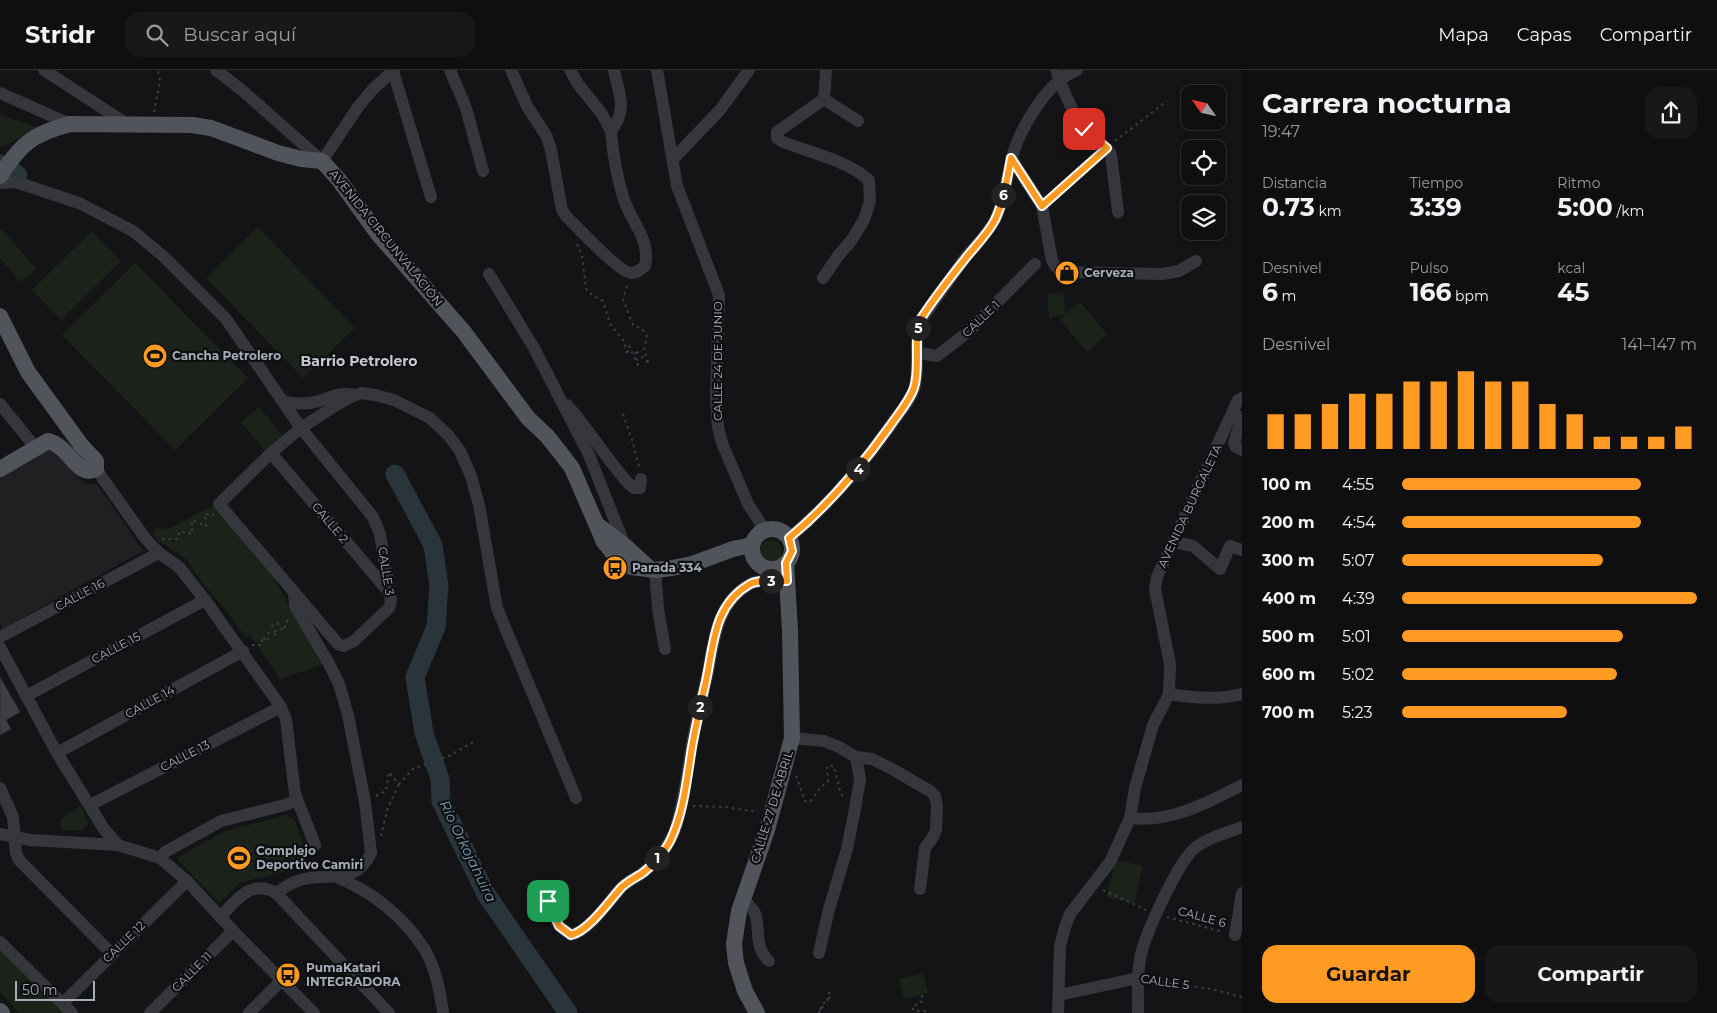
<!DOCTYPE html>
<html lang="es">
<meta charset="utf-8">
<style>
:root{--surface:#0f0f10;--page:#181819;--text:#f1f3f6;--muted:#9b9c9f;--line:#2f2f30;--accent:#ff9a23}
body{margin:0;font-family:Montserrat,sans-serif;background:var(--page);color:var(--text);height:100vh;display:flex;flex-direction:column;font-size:19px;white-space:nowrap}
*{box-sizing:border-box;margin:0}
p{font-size:16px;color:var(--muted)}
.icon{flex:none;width:28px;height:28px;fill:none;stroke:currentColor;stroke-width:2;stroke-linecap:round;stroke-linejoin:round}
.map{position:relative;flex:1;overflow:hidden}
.details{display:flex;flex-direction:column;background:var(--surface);width:475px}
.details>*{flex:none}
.needle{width:32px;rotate:304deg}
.fabs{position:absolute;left:1181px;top:15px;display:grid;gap:10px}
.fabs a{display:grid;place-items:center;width:45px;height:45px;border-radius:10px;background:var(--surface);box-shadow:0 2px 8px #0003,0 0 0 1px var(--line);font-size:25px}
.scale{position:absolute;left:15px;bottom:12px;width:80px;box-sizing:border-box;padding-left:5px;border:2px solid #a5adb8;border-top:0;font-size:14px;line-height:18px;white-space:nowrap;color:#a5adb8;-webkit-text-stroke:4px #0f0f11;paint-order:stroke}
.pin{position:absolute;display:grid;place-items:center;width:42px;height:42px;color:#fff;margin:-21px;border-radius:10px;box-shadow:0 2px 8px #0006}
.km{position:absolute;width:25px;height:25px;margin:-12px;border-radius:50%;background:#222;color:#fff;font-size:14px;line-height:25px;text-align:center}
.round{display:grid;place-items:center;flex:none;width:52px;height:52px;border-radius:15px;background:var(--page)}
.overview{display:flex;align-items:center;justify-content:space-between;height:85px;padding:0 20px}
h1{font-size:28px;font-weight:700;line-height:38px}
.stats{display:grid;grid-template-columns:repeat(3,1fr);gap:8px;height:85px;padding:5px 20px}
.stats div{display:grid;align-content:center}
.stats b{font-size:25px;font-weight:700}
.stats small{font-size:14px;font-weight:400}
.stats p{font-size:14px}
.chart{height:140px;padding:10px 20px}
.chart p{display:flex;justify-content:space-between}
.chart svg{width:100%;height:90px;margin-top:5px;stroke:var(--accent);stroke-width:6}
.action{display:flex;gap:10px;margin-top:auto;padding:10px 20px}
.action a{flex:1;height:58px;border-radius:15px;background:var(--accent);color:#111;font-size:20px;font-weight:700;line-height:58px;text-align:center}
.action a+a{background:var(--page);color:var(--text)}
ul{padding:0 20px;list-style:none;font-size:16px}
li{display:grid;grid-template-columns:80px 60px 1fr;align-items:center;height:38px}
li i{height:12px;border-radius:6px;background:var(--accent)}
header{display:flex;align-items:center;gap:30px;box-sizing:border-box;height:70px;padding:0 25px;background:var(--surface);border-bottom:1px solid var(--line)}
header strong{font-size:24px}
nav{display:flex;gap:28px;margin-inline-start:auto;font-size:18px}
.search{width:350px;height:45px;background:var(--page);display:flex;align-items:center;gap:12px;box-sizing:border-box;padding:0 18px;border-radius:15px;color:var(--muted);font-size:19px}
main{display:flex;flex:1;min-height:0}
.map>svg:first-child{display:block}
</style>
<header>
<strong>Stridr</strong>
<div class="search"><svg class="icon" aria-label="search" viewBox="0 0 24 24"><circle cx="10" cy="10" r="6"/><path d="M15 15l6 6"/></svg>Buscar aquí</div>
<nav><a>Mapa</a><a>Capas</a><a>Compartir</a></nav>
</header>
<main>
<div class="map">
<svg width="1242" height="943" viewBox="0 0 1242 943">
<rect width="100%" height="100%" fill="#141416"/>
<path fill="#202023" d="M51,378L84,414H97L143,481L2,559L0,555V404Z"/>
<g fill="#1a221a">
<path d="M0,45L44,59L28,64L2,77L0,75Z"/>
<path d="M258,157L355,258L303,308L206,208Z"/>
<path d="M1,158L36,199L20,212L0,188V160Z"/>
<path d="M92,161L121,191L61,250L32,220Z"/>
<path d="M135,193L248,308L175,380L62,265Z"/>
<path d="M1063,222L1066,244L1080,232L1107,264L1087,282L1060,250L1065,244L1049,248L1047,224Z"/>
<path d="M259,337L283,366L265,381L241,352Z"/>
<path d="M212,436L266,493L291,540L324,594L280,609L250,565L246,568L229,544L201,511L187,490L163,473L158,472L153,463L157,458L168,459Z"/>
<circle cx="771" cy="481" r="11"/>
<path d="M80,736L86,746L88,754L83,760H62L60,749Z"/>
<path d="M285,745L294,749L307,782L285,802L241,812L219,833L177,789L178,787L223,762Z"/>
<path d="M1116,790L1143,796L1134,833L1106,827Z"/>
<path d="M0,880L63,943H19L0,922Z"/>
<path d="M923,903L928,923L904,929L899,909Z"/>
</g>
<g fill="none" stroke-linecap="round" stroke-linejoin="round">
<g stroke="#29353b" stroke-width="19">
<path d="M0,94L18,105"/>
<path d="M395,404L433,475L439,516L436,557L415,607L424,663L440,709L441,731L486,824L568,943"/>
</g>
</g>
<path fill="#3e3f44" stroke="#2e2f32" d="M0,607L20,642L6,650L11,659L0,665Z"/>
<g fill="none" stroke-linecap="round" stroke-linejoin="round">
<g stroke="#3b3e43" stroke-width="2" stroke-dasharray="2.5 4" stroke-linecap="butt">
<path d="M154,42L160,10L158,0"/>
<path d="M1115,71L1167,31"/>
<path d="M1051,128L1098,86"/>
<path d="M577,174L582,186L586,219L592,225L603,231L610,254L624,271L627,285L629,276L638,295L635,280L649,294L644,281L647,266L642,259L633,255L623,229L628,213"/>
<path d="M623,344L632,370L639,397"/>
<path d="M162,469H177L180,461L192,464V450L206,456L205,444L214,445"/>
<path d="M252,575H262V567L268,571V563L277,565L272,556L277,553L283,561L288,549"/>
<path d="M796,706L805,731L810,732L820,718L828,711L827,696H834L841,724L846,729"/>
<path d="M376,726L386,721L389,702L399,714L413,699L451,685L473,672"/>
<path d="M693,736L725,737L758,742"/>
<path d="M381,766L388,737L399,714"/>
<path d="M1103,820L1146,840"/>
<path d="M1167,847L1223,862"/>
<path d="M1150,910L1211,919L1242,927"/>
<path d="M922,925L923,931L912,937L914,941H927L928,943"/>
<path d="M818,943L822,941L820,940L821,938L823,939L824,938L822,937L825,934L824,933L825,931L826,932L828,930L826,929L827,927L829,928L830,927L828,925L829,923L831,925L832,923"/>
</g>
<g stroke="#35373c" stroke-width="12">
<path d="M44,0L130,56"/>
<path d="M216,0L243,21L322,91L358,37L373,19L394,0"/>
<path d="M450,0L466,38L483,101"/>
<path d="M511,0L527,36L547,67L551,80L562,140L566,146C576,156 620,203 631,203C637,203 640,200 645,196C651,170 632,153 624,130C617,108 613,85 611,61C628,39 619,24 614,0"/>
<path d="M570,0L578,14L602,44L611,61"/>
<path d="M657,0L677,116L719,225L716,329L718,357L722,373L748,434L765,460"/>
<path d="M826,0L824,29L858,51"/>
<path d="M1056,0C1061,15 1075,49 1085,61C1094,70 1105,73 1111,85L1118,142"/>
<path d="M393,1L431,127"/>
<path d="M0,23L70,54"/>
<path d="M1011,88L1042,136L1052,190C1055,197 1058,200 1065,202L1162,204L1179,201L1196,191"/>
<path d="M673,89L720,40L749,0"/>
<path d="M0,113L16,112L79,133L133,161L163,186L226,249L301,358L373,447L380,464L391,531L389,538L354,571L344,576L338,574L294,522"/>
<path d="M489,204L534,278L589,385L625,476"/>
<path d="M823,208L838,186L851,171L864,150L870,131L869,110C845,90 812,83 783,72L777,68V62L824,29"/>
<path d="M918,283L937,286L968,262L1035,194"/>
<path d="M284,332C296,333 307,335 319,331C334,327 337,322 354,325"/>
<path d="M0,334L36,378"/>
<path d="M567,335C590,360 606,389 629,414L634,418H640L641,409"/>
<path d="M1242,347L1234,373L1236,377L1242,380"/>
<path d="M271,383L389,522"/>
<path d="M96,399L145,468L159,483L179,497L205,530L281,637L286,649L295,724L315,775"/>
<path d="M789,468C829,435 861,397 891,355C899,343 911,331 915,316C920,294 913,268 922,248C936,229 950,209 964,189C975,176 987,165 995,150C1004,132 1006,111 1011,91C1017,65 1039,27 1060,10C1065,6 1071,3 1077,0"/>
<path d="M1173,472L1193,476L1220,499L1230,476L1242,480"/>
<path d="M655,500L658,539L665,579"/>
<path d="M0,567L159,483"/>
<path d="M0,577L57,683L104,759L118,775L160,788L187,811L239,867L314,943"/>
<path d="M1169,624C1194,628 1217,630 1242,624"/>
<path d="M26,626L205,530"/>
<path d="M792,668L824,671L839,677L856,687L872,689L894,700L930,721L935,726L937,735L936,760L933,767L925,778L920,819"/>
<path d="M57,683L243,581"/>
<path d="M0,718L13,747L16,783L19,790L112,884"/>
<path d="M90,735L281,637"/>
<path d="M1130,748C1170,753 1207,733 1242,715"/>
<path d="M0,764L30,770L118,775"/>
<path d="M160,788L165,782L221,751L285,735L297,730"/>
<path d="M336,807C372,821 404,847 425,880C436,899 440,922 443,943"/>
<path d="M276,823C283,818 291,813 300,810C327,802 356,816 371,783L365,732L348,645L339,614L328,592L295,536L294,522L219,434L271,383L301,358L338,334L349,328L361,323L375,325L394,330L430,348L448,365L460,381L471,406L479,435L497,538L576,728"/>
<path d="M743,829C747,833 751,837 754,841C762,857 752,875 769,891"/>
<path d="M548,831L559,856L571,865C589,861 608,833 620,819C627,811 636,808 644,802C656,793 668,776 674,763C684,734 687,703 692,674C696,652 701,632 706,611C714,576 714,534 750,514C760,509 776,511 787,511"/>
<path d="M220,847C236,831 251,808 276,823L389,943"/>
<path d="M1235,865L1242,823"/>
<path d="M0,872L72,943"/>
<path d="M819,883L829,839L847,779L855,739L860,709L856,687"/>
<path d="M1059,925L1138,908"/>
<path d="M63,933L187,811"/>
<path d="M150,943L233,861"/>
<path d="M249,943L282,910"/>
<path d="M1058,943L1060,876L1065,857L1070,844L1110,792L1130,748L1135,718L1153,655L1169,624L1170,594L1155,519L1157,507L1238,330L1242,328"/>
<path d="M1138,943C1138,925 1137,907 1140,889C1144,866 1178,791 1196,777C1209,767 1227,763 1242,757"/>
</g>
<g stroke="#51545b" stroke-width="16">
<path d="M0,106C21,74 32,64 70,54L192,55L211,58L278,83L301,89L322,91L339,110L378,164L464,262L528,348L547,366L559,381L572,398L604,472L613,483L631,497L655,500L672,498L692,494L733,479L752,475"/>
<path d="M0,246L28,302L81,375L96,391V399C77,409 70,376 48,371L0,399"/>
<path d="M599,456L625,476L649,498"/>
<circle cx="772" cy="479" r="20"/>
<path d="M0,941L2,943"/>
<path d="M757,943L745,921L736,893L734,874L739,841L767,760L792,668L790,560L786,493"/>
</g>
</g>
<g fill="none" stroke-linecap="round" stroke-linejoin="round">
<defs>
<path id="route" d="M548,831L559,856L571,865C588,861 608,833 620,819C627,811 636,808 644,802C654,794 666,780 671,769C684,741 687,708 692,677C696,655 701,633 706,611C714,575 713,535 750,514C760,509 776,511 787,511L786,493L792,481L789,468C828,436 860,398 890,356C898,344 909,332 914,318C921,297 912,264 922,247C935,227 950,208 965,189C975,176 987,165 995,150C1004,131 1007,109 1011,88L1042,136L1107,78L1084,59"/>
</defs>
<use href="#route" stroke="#fff" stroke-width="10"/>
<use href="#route" stroke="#ff9a23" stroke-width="6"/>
</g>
<defs>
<symbol id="shop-disc" viewBox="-11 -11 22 22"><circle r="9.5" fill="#ff9a23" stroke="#0f0f11"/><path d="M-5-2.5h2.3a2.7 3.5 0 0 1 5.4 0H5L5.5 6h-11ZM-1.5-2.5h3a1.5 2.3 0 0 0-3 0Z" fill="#111"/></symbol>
<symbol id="stadium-disc" viewBox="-11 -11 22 22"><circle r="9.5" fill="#ff9a23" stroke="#0f0f11"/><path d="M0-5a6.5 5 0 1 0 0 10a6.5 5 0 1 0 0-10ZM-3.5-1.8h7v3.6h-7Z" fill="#111"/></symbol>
<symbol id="bus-disc" viewBox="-11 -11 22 22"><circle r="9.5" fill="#ff9a23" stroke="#0f0f11"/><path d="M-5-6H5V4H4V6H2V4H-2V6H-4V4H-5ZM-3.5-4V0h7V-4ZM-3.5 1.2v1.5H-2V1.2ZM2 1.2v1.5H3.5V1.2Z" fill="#111"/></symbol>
</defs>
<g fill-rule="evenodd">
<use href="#shop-disc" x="1053" y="189" width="28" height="28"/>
<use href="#stadium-disc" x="141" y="272" width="28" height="28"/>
<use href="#bus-disc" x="601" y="484" width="28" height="28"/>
<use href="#stadium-disc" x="225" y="774" width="28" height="28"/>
<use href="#bus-disc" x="274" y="891" width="28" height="28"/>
</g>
<g text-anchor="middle" stroke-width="4.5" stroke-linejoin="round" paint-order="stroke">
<g font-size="12" fill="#a5adb8" stroke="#0f0f11">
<text transform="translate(386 168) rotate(51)" y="4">AVENIDA CIRCUNVALACIÓN</text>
<text transform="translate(981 249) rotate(-44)" y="4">CALLE 1</text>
<text transform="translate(718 291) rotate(-90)" y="4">CALLE 24 DE JUNIO</text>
<text transform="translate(1190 436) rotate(-65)" y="4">AVENIDA BURGALETA</text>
<text transform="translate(330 453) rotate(50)" y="4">CALLE 2</text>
<text transform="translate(386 501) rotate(81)" y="4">CALLE 3</text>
<text transform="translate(80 525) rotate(-28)" y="4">CALLE 16</text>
<text transform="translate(116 578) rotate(-28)" y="4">CALLE 15</text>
<text transform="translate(150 632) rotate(-29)" y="4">CALLE 14</text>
<text transform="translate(185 686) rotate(-27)" y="4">CALLE 13</text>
<text transform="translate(772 737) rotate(-73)" y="4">CALLE 27 DE ABRIL</text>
<text transform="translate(1202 847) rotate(15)" y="4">CALLE 6</text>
<text transform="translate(124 872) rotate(-44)" y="4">CALLE 12</text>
<text transform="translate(192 902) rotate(-45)" y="4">CALLE 11</text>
<text transform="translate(1165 912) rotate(8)" y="4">CALLE 5</text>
</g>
<g font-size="12" font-weight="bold" fill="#a5adb8" stroke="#0f0f11" text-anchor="start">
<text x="1084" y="207">Cerveza</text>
<text x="172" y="290">Cancha Petrolero</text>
<text x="632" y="502">Parada 334</text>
<text x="256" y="785">Complejo<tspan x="256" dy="14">Deportivo Camiri</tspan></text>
<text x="306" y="902">PumaKatari<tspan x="306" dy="14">INTEGRADORA</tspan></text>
</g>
<g font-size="14" font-weight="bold" fill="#c6cbd3" stroke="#0f0f11">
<text x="359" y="296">Barrio Petrolero</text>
</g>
<g font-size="14" font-style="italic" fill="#79a1b6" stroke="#0f0f11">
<text transform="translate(468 781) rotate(64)" y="5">Río Orkojahuira</text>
</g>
</g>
</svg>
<div class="fabs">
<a><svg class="needle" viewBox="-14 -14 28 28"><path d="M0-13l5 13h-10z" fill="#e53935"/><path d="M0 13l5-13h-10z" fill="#9b9c9f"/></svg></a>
<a><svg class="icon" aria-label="locate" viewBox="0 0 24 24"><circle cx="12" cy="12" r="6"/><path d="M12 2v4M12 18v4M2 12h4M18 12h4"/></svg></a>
<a><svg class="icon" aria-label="layers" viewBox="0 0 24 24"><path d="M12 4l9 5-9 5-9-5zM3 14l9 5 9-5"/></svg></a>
</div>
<div class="scale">50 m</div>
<div class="pin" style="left:548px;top:831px;background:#1e9e55"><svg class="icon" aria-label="arrive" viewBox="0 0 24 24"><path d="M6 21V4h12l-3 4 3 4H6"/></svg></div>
<div class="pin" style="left:1084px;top:59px;background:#d93025"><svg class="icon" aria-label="check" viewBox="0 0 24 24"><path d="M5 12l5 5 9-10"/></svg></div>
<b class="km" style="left:657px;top:788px">1</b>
<b class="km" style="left:700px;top:637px">2</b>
<b class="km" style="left:771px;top:511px">3</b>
<b class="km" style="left:858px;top:399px">4</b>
<b class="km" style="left:918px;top:258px">5</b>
<b class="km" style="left:1003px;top:125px">6</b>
</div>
<section class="details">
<div class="overview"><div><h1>Carrera nocturna</h1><p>19:47</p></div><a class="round"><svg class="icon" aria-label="share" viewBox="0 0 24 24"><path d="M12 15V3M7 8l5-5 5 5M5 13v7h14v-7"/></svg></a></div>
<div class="stats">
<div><p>Distancia</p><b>0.73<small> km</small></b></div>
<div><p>Tiempo</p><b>3:39</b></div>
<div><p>Ritmo</p><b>5:00<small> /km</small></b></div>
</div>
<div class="stats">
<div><p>Desnivel</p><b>6<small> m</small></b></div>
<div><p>Pulso</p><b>166<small> bpm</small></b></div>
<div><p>kcal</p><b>45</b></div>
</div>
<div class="chart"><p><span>Desnivel</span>141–147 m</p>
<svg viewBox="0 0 160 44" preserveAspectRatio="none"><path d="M5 44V27M15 44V27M25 44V22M35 44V17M45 44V17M55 44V11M65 44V11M75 44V6M85 44V11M95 44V11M105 44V22M115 44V27M125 44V38M135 44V38M145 44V38M155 44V33"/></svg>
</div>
<ul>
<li><b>100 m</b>4:55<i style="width:81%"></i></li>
<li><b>200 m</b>4:54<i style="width:81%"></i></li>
<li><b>300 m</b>5:07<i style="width:68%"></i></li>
<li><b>400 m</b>4:39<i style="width:100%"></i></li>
<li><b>500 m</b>5:01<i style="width:75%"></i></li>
<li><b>600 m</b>5:02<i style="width:73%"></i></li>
<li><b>700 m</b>5:23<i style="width:56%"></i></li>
</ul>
<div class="action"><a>Guardar</a><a>Compartir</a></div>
</section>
</main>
